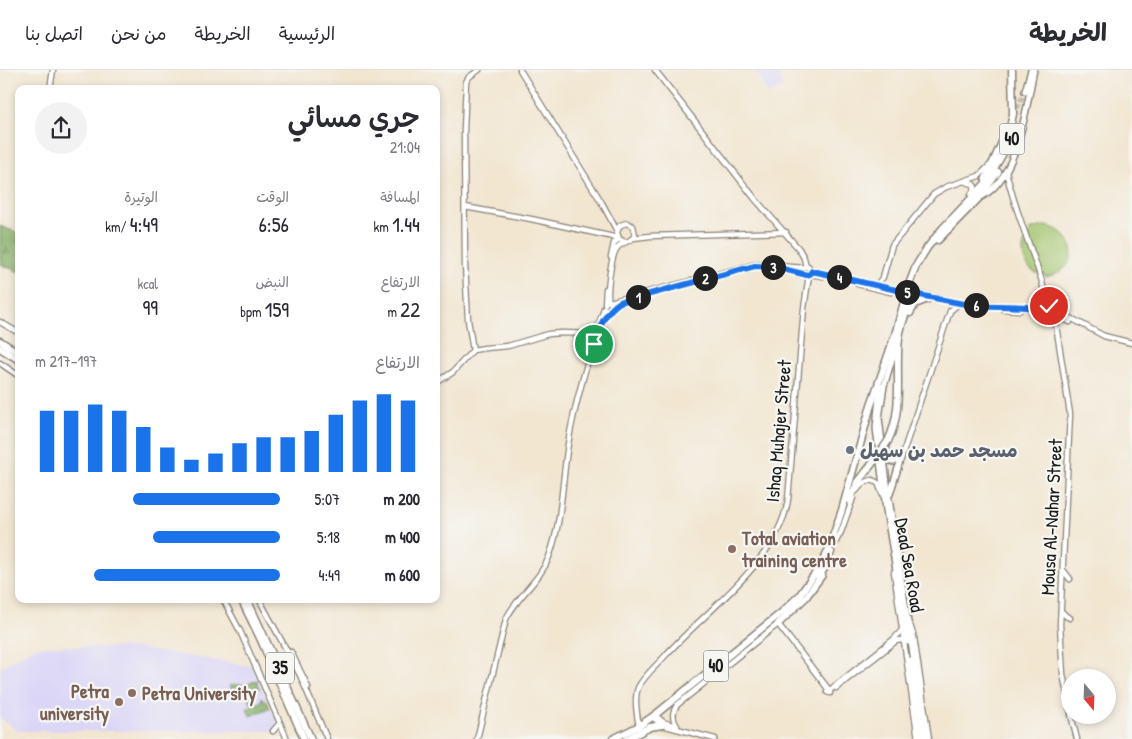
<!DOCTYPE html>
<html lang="ar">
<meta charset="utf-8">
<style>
:root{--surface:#fff;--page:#f2f2f3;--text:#2b2b33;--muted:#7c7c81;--line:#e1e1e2;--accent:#1a73e8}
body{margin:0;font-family:"Patrick Hand","Playpen Sans Arabic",sans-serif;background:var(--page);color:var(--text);direction:rtl;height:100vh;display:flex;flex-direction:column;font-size:19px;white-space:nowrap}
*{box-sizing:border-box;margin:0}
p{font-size:16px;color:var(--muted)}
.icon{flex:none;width:28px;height:28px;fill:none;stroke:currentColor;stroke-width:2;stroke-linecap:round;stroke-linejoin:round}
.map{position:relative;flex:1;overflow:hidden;direction:ltr}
.side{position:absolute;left:15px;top:15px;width:425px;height:518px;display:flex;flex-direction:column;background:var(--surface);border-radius:10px;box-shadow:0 2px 8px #0003;direction:rtl}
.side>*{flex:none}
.needle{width:32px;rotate:161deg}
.controls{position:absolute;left:1061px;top:599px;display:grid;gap:10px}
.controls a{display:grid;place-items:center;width:55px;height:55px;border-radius:50%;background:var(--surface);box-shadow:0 2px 8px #0003;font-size:25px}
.pin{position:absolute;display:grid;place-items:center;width:42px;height:42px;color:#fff;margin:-21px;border:2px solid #fff;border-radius:50%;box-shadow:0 1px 5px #0007}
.km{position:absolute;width:25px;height:25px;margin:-12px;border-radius:50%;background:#222;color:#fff;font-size:14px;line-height:25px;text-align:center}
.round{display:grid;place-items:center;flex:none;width:52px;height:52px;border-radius:26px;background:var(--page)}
.head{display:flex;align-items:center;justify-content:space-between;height:85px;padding:0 20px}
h1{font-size:28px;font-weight:600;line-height:38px}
.figures{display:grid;grid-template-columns:repeat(3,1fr);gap:8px;height:85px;padding:5px 20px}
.figures div{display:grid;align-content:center}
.figures b{font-size:21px;font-weight:600}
.figures small{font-size:14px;font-weight:400}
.figures p{font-size:14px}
.chart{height:140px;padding:10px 20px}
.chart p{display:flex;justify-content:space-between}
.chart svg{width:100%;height:90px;margin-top:5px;stroke:var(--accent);stroke-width:6}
ul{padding:0 20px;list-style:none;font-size:16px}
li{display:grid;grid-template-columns:80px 60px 1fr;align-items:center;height:38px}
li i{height:12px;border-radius:6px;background:var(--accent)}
header{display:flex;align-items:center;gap:30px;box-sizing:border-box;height:70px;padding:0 25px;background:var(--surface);border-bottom:1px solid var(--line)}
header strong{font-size:24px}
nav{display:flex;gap:28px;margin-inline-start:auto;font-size:18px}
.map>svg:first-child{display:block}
</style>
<header>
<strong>الخريطة</strong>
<nav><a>الرئيسية</a><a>الخريطة</a><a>من نحن</a><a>اتصل بنا</a></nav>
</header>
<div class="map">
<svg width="1132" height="669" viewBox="0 0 1132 669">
<defs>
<pattern id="forest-firs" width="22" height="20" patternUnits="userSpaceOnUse" patternTransform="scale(1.25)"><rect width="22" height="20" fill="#81aa60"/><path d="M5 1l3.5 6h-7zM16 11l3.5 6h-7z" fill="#698a4e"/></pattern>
</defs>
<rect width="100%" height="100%" fill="#f6f6f2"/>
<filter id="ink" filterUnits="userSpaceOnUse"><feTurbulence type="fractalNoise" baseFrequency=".02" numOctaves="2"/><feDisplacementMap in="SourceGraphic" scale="10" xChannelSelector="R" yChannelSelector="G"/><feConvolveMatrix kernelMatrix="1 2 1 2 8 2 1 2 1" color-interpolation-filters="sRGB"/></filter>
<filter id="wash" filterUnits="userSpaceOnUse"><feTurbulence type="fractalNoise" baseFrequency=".0096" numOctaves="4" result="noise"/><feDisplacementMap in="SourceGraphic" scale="20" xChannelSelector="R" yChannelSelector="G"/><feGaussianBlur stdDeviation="1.12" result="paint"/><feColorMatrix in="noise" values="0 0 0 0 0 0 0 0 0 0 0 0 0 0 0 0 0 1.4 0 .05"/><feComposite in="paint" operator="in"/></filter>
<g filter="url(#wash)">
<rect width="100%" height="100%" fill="#f2e6d1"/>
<g fill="#dbd6f7">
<path d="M760,0H776L783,17L768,24L756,2Z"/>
<path d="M46,576L135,578L252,596L281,661H18L0,648V598L33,578Z"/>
</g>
<path fill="#a2c46d" stroke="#5f7044" d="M1044,156C1066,157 1082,182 1064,199C1058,204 1052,205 1046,207L1045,205C1022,204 1017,177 1030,163L1029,160Z"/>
<g fill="url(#forest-firs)" stroke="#4e633e">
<path d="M0,156L19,163V202L0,194Z"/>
<path d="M257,610L260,619L257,617L247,621L253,635L262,631L261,628L262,627L264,630L267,631L270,638L250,646L247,638L252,636L246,621L240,622L238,618L232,620L230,615L247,614Z"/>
</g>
</g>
<g filter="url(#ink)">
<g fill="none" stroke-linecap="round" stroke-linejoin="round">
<path stroke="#c7bead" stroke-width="5" stroke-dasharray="5 2.5" stroke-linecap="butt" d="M1014,45L1025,21"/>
<defs>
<g id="secondary">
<path d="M520,0L602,133L617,161"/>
<path d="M655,0L756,130L799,179L804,188L806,197"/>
<path d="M50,19L53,0"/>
<path d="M1006,101C1014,137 1028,170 1040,205C1044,217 1045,232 1052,242"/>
<path d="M966,112L973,114L975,117L971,125"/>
<path d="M465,137L531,149L618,168"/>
<path d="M633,168L650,166L786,162"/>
<path d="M611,187L614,173L619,169"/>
<path d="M765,196L804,203"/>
<path d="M810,204L823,206"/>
<path d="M858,214L891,222"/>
<path d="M876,216L883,207L892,175L934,124L946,117L979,106L990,95"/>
<path d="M920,224L965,234L1013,236L1052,242L1056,240L1104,266L1132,273"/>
<path d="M609,232C606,223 611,186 617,178C622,171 631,173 635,165L633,156L627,153L620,155L617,162L619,169L625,172"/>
<path d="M610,232L757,194C771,193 799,201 808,196L812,201L899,220"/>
<path d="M605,234L606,219"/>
<path d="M612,238L624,231"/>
<path d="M1003,239L1020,240"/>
<path d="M1038,242L1052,245"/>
<path d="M1058,246L1070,252"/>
<path d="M1053,247L1056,255L1070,344L1060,555L1063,604L1070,640"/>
<path d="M0,252L19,263"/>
<path d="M601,254L608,240"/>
<path d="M473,280L468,250L465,195L464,60L466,12L469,7L479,0"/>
<path d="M0,293L19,306"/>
<path d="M436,313L453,302L473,280L485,278L508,276L548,264L562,263L597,264"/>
<path d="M898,398L950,241L957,235"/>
<path d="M856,421L863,413L872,410L878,413L882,423"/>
<path d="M835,473L841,462L853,428"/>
<path d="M1063,500L1070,509"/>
<path d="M894,502L918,669"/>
<path d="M223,529L240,561L287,669"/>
<path d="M259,529L300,605L327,669"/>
<path d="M1061,541L1066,546L1070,548"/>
<path d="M910,555L914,567L929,669"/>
<path d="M291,582L308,617"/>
<path d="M836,618L896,571L901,570L905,572"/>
<path d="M828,620H830V623L827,622Z"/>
<path d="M830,620L894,569L902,560"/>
<path d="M655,645L663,652L676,656"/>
<path d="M1071,645L1077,669"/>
<path d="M652,647L662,655L715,669"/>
<path d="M639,656C637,646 634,628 638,618C643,607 656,596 665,586C705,541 778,492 788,430L804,238L809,205"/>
<path d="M677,656C672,649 672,642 677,635L778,554L829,620"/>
<path d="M273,661L280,653"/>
<path d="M477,669L506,549C517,526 540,511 549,487C562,453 562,410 568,374C575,331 591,280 604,238"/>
</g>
<g id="primary">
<path d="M1025,21L1031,0"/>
<path d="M985,109L1007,60"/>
<path d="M979,128C1018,111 1026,38 1034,0"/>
<path d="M897,273L884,316L879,348L889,429L926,669"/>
<path d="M880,316L876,358L886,440L908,572"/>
<path d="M885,373L890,391L894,392L901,388"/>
<path d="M890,424L898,398"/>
<path d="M910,590L922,669"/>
</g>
<g id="highway">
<path d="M938,170L978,129L998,102"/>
<path d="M910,243L915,234L928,229"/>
<path d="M0,271L19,283"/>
<path d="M0,278L19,290"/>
<path d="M888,371C904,339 895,303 899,268C901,252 910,237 911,220"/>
<path d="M849,430L858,412L875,390"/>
<path d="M818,506L824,499L831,482"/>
<path d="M241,529L261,570L304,669"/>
<path d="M247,529L311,669"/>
<path d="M778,554L806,527L822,505"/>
<path d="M613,669L639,656L655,645L781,543L799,526L817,501L828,481L842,440L871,335L895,265L908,217L916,196L927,178L942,159L985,114L1005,80L1013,44L1012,0"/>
<path d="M627,669L650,657L662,655"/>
</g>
</defs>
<use href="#secondary" stroke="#878176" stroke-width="7"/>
<use href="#primary" stroke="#878176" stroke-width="8"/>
<use href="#highway" stroke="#878176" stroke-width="9"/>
<use href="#secondary" stroke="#fff" stroke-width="4.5"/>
<use href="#primary" stroke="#fff" stroke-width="5"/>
<use href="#highway" stroke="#fff" stroke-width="6"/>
<defs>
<path id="secondary-bridge" d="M898,223L920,227"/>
<path id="highway-bridge" d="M875,390L888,371"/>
</defs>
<use href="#secondary-bridge" stroke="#878176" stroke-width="7" stroke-linecap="butt"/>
<use href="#highway-bridge" stroke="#878176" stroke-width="9" stroke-linecap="butt"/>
<use href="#secondary-bridge" stroke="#fff" stroke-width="4.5"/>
<use href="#highway-bridge" stroke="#fff" stroke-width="6"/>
</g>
</g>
<g fill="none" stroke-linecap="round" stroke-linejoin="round" filter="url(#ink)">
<defs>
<path id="route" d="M594,274C599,257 605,242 620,232L755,196L775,197L807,205L810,204L812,201C863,212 913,225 965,234C993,238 1024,233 1052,242L1049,236"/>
</defs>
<use href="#route" stroke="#fff" stroke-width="10"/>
<use href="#route" stroke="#1a73e8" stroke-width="6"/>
</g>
<circle fill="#6b7280" stroke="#f6f6f2" stroke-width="2" cx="850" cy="380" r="5"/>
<g fill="#8d6e63" stroke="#f6f6f2" stroke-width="2">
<circle cx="732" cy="479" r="5"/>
<circle cx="132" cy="623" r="5"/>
<circle cx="119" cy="632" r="5"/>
</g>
<g text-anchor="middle" stroke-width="4.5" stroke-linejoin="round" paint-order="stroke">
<g fill="#f6f6f2" stroke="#5d5d5c" stroke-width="1">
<rect x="999.5" y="53.5" width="25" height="31" rx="4"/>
<rect x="703.5" y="580.5" width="25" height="31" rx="4"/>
<rect x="266" y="582.5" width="28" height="31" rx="4"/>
</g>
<g font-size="18" font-weight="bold" fill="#1c1c1c">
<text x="1012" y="75">40</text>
<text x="716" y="602">40</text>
<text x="280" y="604">35</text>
</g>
<g font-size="19" fill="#1c1c1c" stroke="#f6f6f2">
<text transform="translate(778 361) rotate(-85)" y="7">Ishaq Muhajer Street</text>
<text transform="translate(1051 447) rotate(-87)" y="7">Mousa Al-Nahar Street</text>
<text transform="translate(910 495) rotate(80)" y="7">Dead Sea Road</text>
</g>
<g font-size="19" font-weight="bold" fill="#5b616d" stroke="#f6f6f2" text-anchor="start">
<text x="860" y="387">مسجد حمد بن سهيل</text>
</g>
<g font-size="19" font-weight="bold" fill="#785e54" stroke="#f6f6f2" text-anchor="start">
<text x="742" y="475">Total aviation<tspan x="742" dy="22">training centre</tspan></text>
<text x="109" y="628" text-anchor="end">Petra<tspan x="109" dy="22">university</tspan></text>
<text x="142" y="630">Petra University</text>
</g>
</g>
</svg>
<div class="controls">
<a><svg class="needle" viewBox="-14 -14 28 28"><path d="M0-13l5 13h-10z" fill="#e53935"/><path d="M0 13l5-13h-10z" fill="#7c7c81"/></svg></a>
</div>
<div class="pin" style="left:594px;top:274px;background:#1e9e55"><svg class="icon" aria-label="arrive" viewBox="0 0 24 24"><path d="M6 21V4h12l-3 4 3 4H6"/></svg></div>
<div class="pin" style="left:1049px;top:236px;background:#d93025"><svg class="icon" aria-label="check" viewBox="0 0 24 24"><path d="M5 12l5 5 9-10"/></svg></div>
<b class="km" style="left:638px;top:227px">1</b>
<b class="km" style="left:705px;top:208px">2</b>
<b class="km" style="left:773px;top:197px">3</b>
<b class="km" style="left:839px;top:207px">4</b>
<b class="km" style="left:907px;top:222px">5</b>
<b class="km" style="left:976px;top:235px">6</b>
<section class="side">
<div class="head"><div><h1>جري مسائي</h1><p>21:04</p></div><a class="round"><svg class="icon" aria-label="share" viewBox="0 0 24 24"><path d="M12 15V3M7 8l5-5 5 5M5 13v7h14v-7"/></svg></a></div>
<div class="figures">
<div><p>المسافة</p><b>1.44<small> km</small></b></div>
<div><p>الوقت</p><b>6:56</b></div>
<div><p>الوتيرة</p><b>4:49<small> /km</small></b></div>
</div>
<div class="figures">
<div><p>الارتفاع</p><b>22<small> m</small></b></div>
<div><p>النبض</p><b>159<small> bpm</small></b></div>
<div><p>kcal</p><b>99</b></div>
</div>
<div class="chart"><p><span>الارتفاع</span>197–217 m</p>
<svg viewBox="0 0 160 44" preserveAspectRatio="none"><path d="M5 44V14M15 44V14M25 44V11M35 44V14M45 44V22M55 44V32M65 44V38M75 44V35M85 44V30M95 44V27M105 44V27M115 44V24M125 44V16M135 44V9M145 44V6M155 44V9"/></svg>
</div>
<ul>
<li><b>200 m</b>5:07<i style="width:60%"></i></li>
<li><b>400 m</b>5:18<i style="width:52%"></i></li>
<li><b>600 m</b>4:49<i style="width:76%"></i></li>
</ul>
</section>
</div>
